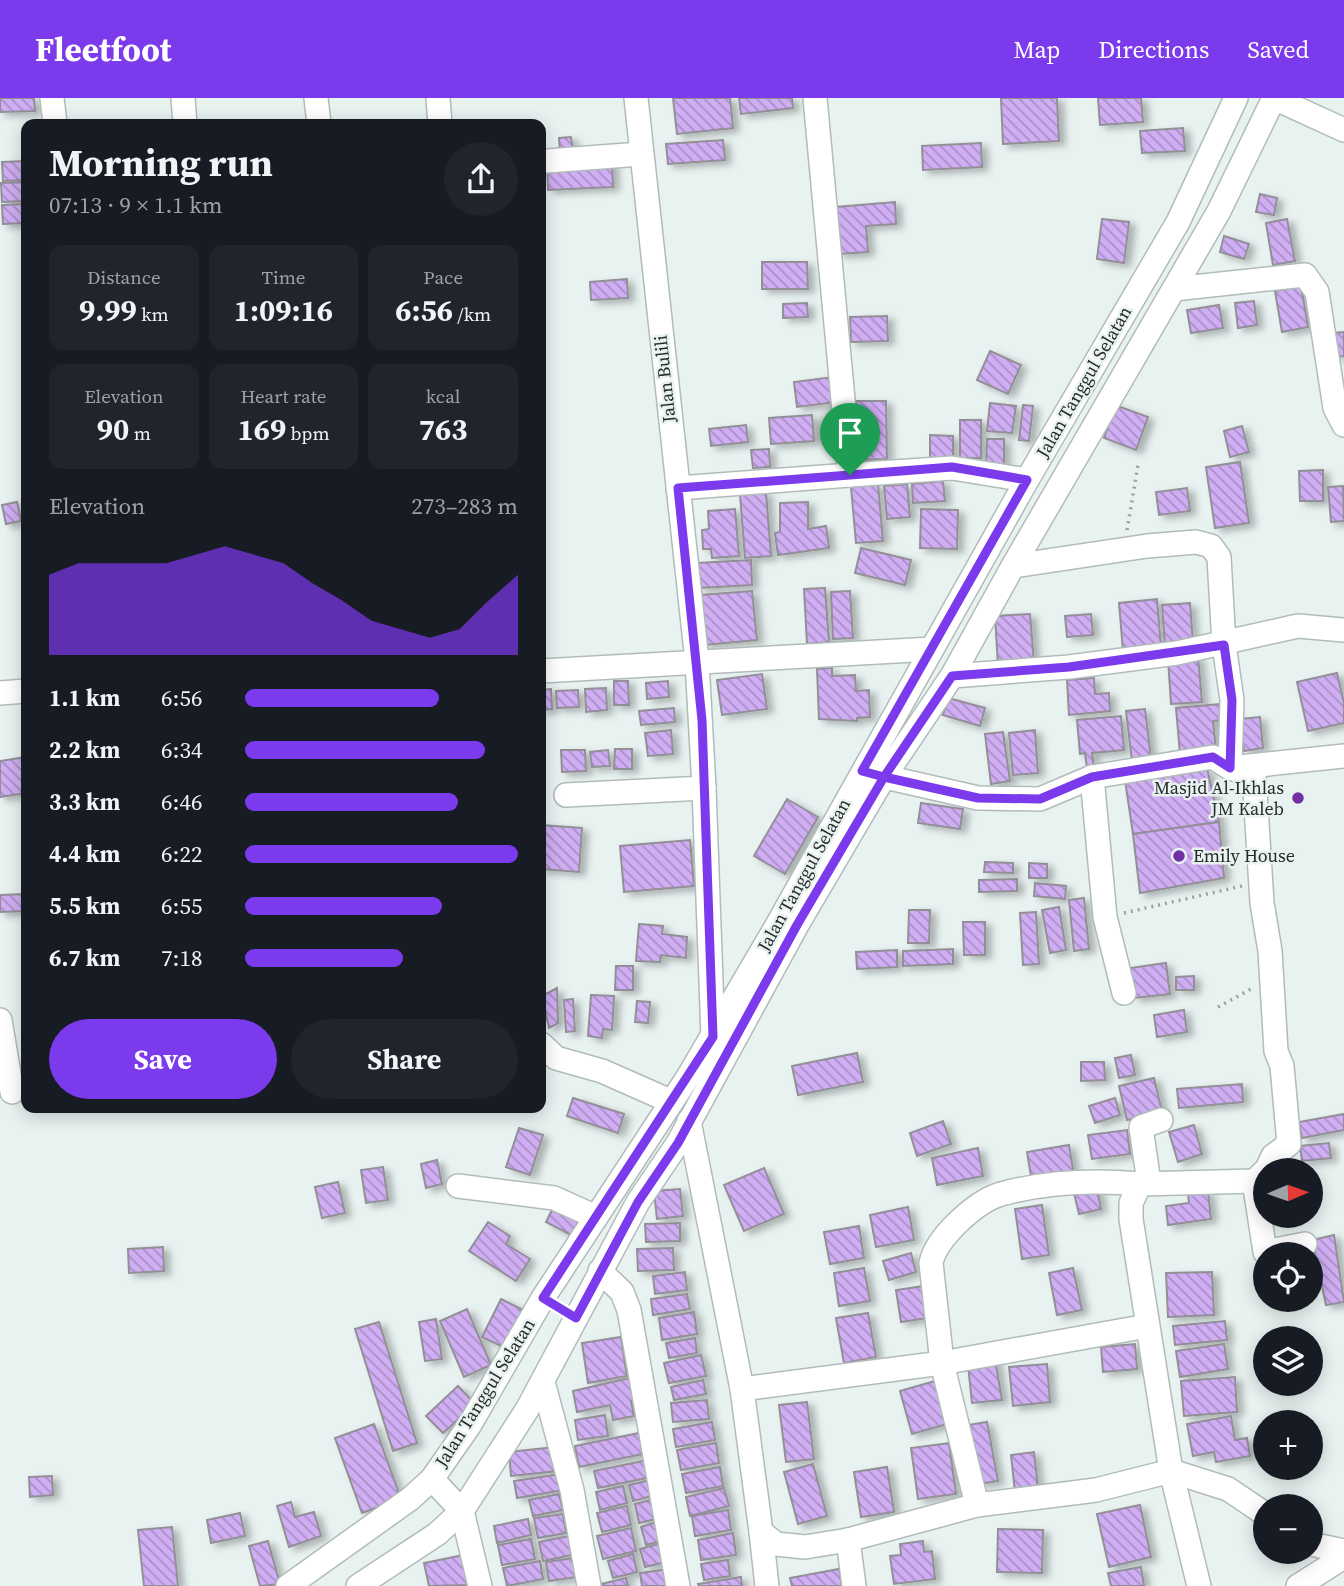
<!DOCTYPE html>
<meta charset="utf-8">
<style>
:root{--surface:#171b24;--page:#20242c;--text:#f1f3f6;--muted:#9ea1a6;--accent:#7c3aed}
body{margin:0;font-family:"Source Serif 4",serif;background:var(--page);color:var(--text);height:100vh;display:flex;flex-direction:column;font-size:26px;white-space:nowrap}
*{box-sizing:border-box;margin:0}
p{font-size:23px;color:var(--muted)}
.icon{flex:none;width:38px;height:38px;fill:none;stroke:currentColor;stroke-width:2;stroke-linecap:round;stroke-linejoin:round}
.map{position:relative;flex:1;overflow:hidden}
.panel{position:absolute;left:21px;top:21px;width:525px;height:994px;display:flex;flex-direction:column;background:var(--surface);border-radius:14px;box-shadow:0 4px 18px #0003}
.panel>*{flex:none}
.needle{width:46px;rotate:88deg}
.tools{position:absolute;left:1253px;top:1060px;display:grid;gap:14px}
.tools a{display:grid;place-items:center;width:70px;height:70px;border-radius:50%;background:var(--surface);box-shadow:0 4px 18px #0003;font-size:35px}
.pin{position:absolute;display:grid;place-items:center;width:60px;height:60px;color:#fff;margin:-72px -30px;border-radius:50% 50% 50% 0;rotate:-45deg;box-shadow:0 0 7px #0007}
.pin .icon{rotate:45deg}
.round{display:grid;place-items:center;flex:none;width:74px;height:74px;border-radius:37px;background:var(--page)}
.overview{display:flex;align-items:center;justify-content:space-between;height:119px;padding:0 28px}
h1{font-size:38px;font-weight:700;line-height:52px}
.stats{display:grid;grid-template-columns:repeat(3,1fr);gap:10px;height:119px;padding:7px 28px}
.stats div{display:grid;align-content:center;border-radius:14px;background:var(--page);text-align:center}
.stats b{font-size:30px;font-weight:700}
.stats small{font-size:19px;font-weight:400}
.stats p{font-size:19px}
.chart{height:196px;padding:14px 28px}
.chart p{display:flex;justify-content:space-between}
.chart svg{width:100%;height:126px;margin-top:7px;fill:var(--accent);opacity:.7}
.button{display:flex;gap:14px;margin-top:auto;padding:14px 28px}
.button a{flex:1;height:80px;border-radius:42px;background:var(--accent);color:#fff;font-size:28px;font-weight:700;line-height:80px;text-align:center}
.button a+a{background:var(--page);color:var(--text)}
ul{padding:0 28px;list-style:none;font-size:23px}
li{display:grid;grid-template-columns:112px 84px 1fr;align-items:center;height:52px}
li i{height:18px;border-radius:9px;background:var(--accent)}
header{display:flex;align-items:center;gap:42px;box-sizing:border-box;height:98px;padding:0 35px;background:var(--accent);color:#fff}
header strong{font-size:33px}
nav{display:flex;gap:38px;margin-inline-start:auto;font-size:24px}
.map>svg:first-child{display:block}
</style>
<header>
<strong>Fleetfoot</strong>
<nav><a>Map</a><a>Directions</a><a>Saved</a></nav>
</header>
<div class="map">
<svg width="1344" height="1488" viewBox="0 0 1344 1488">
<defs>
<pattern id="building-back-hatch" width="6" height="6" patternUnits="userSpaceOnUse" patternTransform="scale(1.75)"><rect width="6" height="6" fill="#d0aef4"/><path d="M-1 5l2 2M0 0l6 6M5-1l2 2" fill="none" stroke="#a98ec6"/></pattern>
<filter id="shadow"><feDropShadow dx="6" dy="3.5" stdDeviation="3.5" flood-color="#0004"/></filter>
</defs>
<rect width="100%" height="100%" fill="#e8f2f1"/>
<g fill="url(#building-back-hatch)" stroke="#928f97" stroke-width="2" filter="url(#shadow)">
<path d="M0,0H34L35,13L0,14Z"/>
<path d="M673,0H730L733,30L677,36Z"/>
<path d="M739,0H792L793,10L741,16Z"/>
<path d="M1001,0H1057L1059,43L1003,46Z"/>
<path d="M1098,0H1141L1143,24L1100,27Z"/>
<path d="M1183,30L1185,53L1142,55L1140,33Z"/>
<path d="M571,39L573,53L560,54L559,40Z"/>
<path d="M723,42L725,62L668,66L666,46Z"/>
<path d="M981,45L982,69L923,72L922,48Z"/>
<path d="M612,62L613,89L548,92L547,66Z"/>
<path d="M26,63V82L3,83L2,64Z"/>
<path d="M26,84V103L2,104L1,85Z"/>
<path d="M1260,96L1277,100L1274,117L1256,114Z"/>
<path d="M895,104L896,126L866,128L868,154L838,156L836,109Z"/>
<path d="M26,106V125L3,126L2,107Z"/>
<path d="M1102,121L1129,124L1124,165L1097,161Z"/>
<path d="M1287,121L1295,163L1273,167L1266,125Z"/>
<path d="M1224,138L1249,146L1244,161L1220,154Z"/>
<path d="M762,164H807L808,191H762Z"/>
<path d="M627,181L628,200L591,202L590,184Z"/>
<path d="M1301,188L1308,229L1282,234L1275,193Z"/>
<path d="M1254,203L1257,227L1238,230L1235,205Z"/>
<path d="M807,205L808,219L783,220V206Z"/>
<path d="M1219,207L1223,230L1191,235L1187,212Z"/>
<path d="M887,218L888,243L851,244L850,219Z"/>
<path d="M1344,234V258L1336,259L1333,235Z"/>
<path d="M990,253L1021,267L1008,296L977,282Z"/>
<path d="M833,279L836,304L797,309L794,284Z"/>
<path d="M856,303H886L887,361L857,362Z"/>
<path d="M990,305L1016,308L1012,335L987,333Z"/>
<path d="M1023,307L1033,308L1029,343L1019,342Z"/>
<path d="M1115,307L1148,319L1136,352L1104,340Z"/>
<path d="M812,317L814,343L771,346L769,320Z"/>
<rect x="960" y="322" width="21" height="38"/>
<path d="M746,327L748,344L711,348L709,331Z"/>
<path d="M1242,328L1249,354L1230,359L1224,333Z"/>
<path d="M930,337L953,338V362H930Z"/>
<path d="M987,341H1004V369L986,368Z"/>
<path d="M769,351L770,369L753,370L751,352Z"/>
<path d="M1240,364L1249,425L1215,430L1206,369Z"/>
<path d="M1323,372V403H1300L1299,373Z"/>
<path d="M943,383L945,403L913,405L912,386Z"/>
<path d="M878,386L883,443L856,445L851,389Z"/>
<path d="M907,386L910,419L887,421L884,388Z"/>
<path d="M1343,388L1344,423L1331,424L1328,389Z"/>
<path d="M1187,390L1190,413L1159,417L1156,394Z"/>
<path d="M766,394L771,458L745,460L740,396Z"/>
<path d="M17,404L21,423L6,426L2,407Z"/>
<path d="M808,404V431L826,428L829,450L778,457L775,435L780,434V405Z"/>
<path d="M735,411L739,458L712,460L711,451H703L702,432L709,431L708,413Z"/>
<path d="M921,411L958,412L957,451L920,450Z"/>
<path d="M861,450L911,462L905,487L855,475Z"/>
<path d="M751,462L752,487L699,490L698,465Z"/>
<path d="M825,490L829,544L807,546L804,491Z"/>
<path d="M752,493L757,542L704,547L700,497Z"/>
<path d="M850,493L853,540L833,541L831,494Z"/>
<path d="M1157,501L1161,550L1123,553L1119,505Z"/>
<path d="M1190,505L1193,545L1165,548L1162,507Z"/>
<path d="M1030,516L1034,565L998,568L995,518Z"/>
<path d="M1091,516L1093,537L1067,539L1065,518Z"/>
<path d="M1198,559L1202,604L1171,606L1168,561Z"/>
<path d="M832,570V578L855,577L856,593L869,592L870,619L857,620V623L819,621L817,571Z"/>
<path d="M1337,575L1344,605V625L1308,633L1297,584Z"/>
<path d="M762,576L767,611L722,617L717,582Z"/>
<path d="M1094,580L1095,596L1109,595L1110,613L1069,617L1067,582Z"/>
<path d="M614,583H628L629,607H614Z"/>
<path d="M668,583L669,599L647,601L646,585Z"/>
<path d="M606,590L607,612L586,614L585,591Z"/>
<path d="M551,591L552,611L541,612V592Z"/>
<path d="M578,592L579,609L557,610L556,593Z"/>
<path d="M948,600L985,610L980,628L943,617Z"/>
<path d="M1220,606L1221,622L1213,623L1216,652L1180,656L1176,610Z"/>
<path d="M674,610L675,624L641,627L639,613Z"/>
<path d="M1145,611L1151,661L1132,663L1126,613Z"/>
<path d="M1121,618L1124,652L1092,655L1094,670H1087L1085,655L1080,656L1077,622Z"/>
<path d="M1260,619L1263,650L1244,653L1240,621Z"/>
<path d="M671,632L673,656L648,658L645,635Z"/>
<path d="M1035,632L1038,675L1013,677L1009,635Z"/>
<path d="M1003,634L1010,683L991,686L985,636Z"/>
<path d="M615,651H632V671H614Z"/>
<path d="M561,652H585L586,673L562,674Z"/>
<path d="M608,652L610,668L592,669L590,654Z"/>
<path d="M26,659V695L0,699V663Z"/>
<path d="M1207,670L1219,724L1133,736L1125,682Z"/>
<path d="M787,701L818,719L785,776L754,758Z"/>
<path d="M921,705L963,711L960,731L918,725Z"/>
<path d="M1219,724L1224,780L1140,795L1133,736Z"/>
<path d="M541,727L582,730L579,774L541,771Z"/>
<path d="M690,742L694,788L624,794L620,748Z"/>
<path d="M985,764L1013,765V775L984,774Z"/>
<path d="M1029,765L1047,766V780H1029Z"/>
<path d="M1017,781V793L979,794V782Z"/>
<path d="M1035,785L1066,788L1065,801L1034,798Z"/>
<path d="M26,796V813L0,814V797Z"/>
<path d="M1084,800L1089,851L1074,853L1069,802Z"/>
<path d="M1059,809L1066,852L1050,855L1042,812Z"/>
<path d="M909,812H930L929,845H908Z"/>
<path d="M1036,814L1039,866L1023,867L1020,815Z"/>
<path d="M963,824H985V857H964Z"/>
<path d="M639,826L663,828L662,836L687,839L686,860L661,857L660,864L636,863Z"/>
<path d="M953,851V866L903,868V853Z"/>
<path d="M897,852V869L857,871L856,854Z"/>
<path d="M1166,865L1170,896L1134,900L1130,870Z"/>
<path d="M616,868H633V892H615Z"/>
<path d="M1194,878V892H1176V879Z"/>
<path d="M557,890L558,925L549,930L542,898Z"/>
<path d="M591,897L614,898L612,932L603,931L602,940L588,938Z"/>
<path d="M573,901L575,933L566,934L564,902Z"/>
<path d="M637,903L650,904L648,925L635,924Z"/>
<path d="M1184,912L1187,934L1157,939L1154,917Z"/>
<path d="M857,955L863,984L798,997L792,968Z"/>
<path d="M1131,957L1135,977L1119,980L1115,960Z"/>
<path d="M1081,964H1104L1105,982L1081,983Z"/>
<path d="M1154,980L1162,1014L1127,1022L1119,988Z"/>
<path d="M1242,986L1243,1004L1179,1010L1177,991Z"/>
<path d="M573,1000L624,1016L618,1035L567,1018Z"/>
<path d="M1115,1000L1120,1017L1095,1025L1089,1008Z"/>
<path d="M1344,1016V1032L1302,1040L1299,1024Z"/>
<path d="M943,1023L951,1046L917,1058L910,1035Z"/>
<path d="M1194,1027L1202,1056L1178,1064L1169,1034Z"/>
<path d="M519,1030L543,1037L530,1077L506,1069Z"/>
<path d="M1127,1032L1130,1056L1092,1061L1088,1037Z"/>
<path d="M1329,1045L1331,1060L1302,1063L1300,1048Z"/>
<path d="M1069,1047L1074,1077L1032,1084L1027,1054Z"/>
<path d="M978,1050L983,1078L937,1087L932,1060Z"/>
<path d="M437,1062L442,1086L426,1090L421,1066Z"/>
<path d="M383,1069L388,1102L366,1105L361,1072Z"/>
<path d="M764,1070L784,1116L744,1133L724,1087Z"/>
<path d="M338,1084L345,1115L322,1120L315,1089Z"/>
<path d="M1097,1090L1101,1111L1079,1116L1074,1095Z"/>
<path d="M680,1091L683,1118L657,1121L654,1093Z"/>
<path d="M1208,1093L1211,1121L1168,1127L1166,1108L1189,1105L1188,1096Z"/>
<path d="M1042,1107L1049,1157L1022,1161L1015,1111Z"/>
<path d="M908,1109L914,1142L876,1149L870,1117Z"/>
<path d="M553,1110L578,1124L571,1137L546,1124Z"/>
<path d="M488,1124L510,1138L506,1146L530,1161L516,1183L469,1153Z"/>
<path d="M680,1125V1143L646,1144L645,1126Z"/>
<path d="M859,1128L864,1160L830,1166L824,1134Z"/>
<path d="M1334,1137L1344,1204L1326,1207L1312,1142Z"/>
<path d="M163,1149L164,1173L129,1175L128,1151Z"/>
<path d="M673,1150L674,1172L638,1173L637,1151Z"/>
<path d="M911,1155L916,1174L889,1182L883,1163Z"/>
<path d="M864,1170L870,1203L839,1208L834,1175Z"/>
<path d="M1073,1170L1082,1212L1057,1217L1049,1175Z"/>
<path d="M685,1174L687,1192L655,1196L653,1178Z"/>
<path d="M1212,1174L1214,1217L1168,1219L1166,1175Z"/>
<path d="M924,1188L928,1220L901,1224L896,1192Z"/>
<path d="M687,1196L690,1211L653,1217L651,1201Z"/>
<path d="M501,1201L523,1212L505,1250L482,1239Z"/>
<path d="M467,1211L491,1267L464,1279L440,1223Z"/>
<path d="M694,1214L697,1236L662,1242L659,1220Z"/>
<path d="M868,1215L876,1259L844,1265L836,1220Z"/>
<path d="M436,1221L442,1261L425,1263L419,1224Z"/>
<path d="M1225,1223L1227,1242L1175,1247L1173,1228Z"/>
<path d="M379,1224L417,1345L393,1353L355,1231Z"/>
<path d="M621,1239L627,1278L588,1285L582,1245Z"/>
<path d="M695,1240L697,1255L669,1260L666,1245Z"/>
<path d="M1135,1246L1137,1271L1103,1274L1101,1249Z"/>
<path d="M1224,1246L1228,1271L1180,1279L1176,1253Z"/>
<path d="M701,1257L706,1278L669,1285L664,1265Z"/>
<path d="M995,1261L1002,1302L972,1305L968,1267Z"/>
<path d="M1047,1266L1050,1304L1013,1308L1009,1269Z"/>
<path d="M634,1279L639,1301L631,1303L634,1318L613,1322L610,1307L577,1314L573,1293Z"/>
<path d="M1235,1279L1237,1314L1184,1318L1181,1283Z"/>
<path d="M703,1282L706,1296L674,1302L671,1289Z"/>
<path d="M935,1283L947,1326L912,1336L900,1293Z"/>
<path d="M458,1288L475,1306L443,1335L426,1318Z"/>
<path d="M707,1302L709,1321L673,1324L671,1305Z"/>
<path d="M807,1304L814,1361L786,1364L779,1307Z"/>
<path d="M605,1317L608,1338L578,1342L575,1322Z"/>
<path d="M1231,1318L1235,1342L1247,1340L1250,1358L1216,1364L1214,1354L1193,1358L1187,1326Z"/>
<path d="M712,1324L715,1342L676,1349L673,1331Z"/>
<path d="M987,1324L998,1383L979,1386L968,1327Z"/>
<path d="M374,1326L401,1401L362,1415L335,1340Z"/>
<path d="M639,1335L643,1356L579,1369L575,1348Z"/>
<path d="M716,1345L719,1365L681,1372L677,1352Z"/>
<path d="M949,1345L956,1396L918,1401L911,1350Z"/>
<path d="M555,1349L558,1373L511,1378L509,1354Z"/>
<path d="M1034,1354L1038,1391L1015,1394L1011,1357Z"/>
<path d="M648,1362L652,1379L598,1390L594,1373Z"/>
<path d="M813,1366L827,1418L798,1426L784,1374Z"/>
<path d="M720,1369L723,1388L686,1395L682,1376Z"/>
<path d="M887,1369L894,1414L861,1419L854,1374Z"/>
<path d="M561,1376L564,1392L517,1400L514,1383Z"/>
<path d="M52,1378L53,1397L30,1399L29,1379Z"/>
<path d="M651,1382L655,1397L633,1403L629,1387Z"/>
<path d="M623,1388L627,1405L600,1412L596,1394Z"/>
<path d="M724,1390L729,1408L690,1418L686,1399Z"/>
<path d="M559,1396L563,1412L533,1418L529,1402Z"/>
<path d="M655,1401L660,1420L639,1425L635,1406Z"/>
<path d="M291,1404L295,1419L314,1414L321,1438L289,1449L277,1408Z"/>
<path d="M1140,1407L1151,1459L1109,1469L1097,1416Z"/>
<path d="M627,1408L631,1427L602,1434L597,1415Z"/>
<path d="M728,1412L731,1432L695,1438L692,1418Z"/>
<path d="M240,1415L245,1438L211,1445L207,1422Z"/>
<path d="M563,1416L566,1435L538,1440L534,1420Z"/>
<path d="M528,1421L531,1437L497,1445L494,1428Z"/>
<path d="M660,1423L665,1442L646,1447L641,1429Z"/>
<path d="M172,1429L178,1488H144L138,1432Z"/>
<path d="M631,1430L636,1453L603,1461L597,1438Z"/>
<path d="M998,1431L1043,1432L1042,1475L997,1474Z"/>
<path d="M733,1435L736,1457L701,1462L698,1442Z"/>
<path d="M569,1438L572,1457L543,1463L539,1444Z"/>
<path d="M531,1441L535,1461L502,1467L498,1447Z"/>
<path d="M268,1443L280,1486L260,1488L249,1448Z"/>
<path d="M923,1443L924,1454L932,1453L935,1481L894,1486L890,1458L901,1457L900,1446Z"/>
<path d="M665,1444L670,1463L645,1469L640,1451Z"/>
<path d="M633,1456L637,1474L613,1480L608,1463Z"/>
<path d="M464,1457L470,1487L429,1488L424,1465Z"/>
<path d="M574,1460L576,1479L549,1483L546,1464Z"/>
<path d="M728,1462L730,1478L704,1482L701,1466Z"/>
<path d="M540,1463L543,1481L507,1488L503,1470Z"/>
<path d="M1141,1469L1144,1488H1111L1108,1475Z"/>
<path d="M669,1471L671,1488H642L640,1475Z"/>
<path d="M839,1471L842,1488H792L790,1480Z"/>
<path d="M741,1479L742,1488H699L698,1486Z"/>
<path d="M626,1480L628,1488H601V1486Z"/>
</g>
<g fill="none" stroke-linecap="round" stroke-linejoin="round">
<defs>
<g id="minor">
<path d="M52,0L55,26"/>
<path d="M183,0L185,26"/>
<path d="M316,0L319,26"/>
<path d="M438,0L440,26"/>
<path d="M815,0L850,377L952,370L1027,382"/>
<path d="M1274,0L1344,32"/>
<path d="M547,63L641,56"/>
<path d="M1174,191L1305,177L1317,194L1335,310L1344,327"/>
<path d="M678,390L850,377"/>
<path d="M1013,468L1147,448L1196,444L1211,448L1219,459L1224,547L1232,602L1230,670L1344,658"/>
<path d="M541,573L932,551"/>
<path d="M952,578L1069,569L1177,555L1298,528L1344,532"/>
<path d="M0,595L26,593"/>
<path d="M872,676L978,700L1040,701L1092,679L1213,659L1230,670L1254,677L1262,805L1270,853L1276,953L1282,968L1289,1046L1273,1058L1266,1073"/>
<path d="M1092,679L1105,819L1124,895"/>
<path d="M704,690L713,939"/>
<path d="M566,697L704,690L697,563L636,0"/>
<path d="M0,922L12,994"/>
<path d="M541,946L556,960L602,973L670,1003"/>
<path d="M689,1023L742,1291L761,1434L776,1446L805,1449L848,1442L977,1407L1096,1392L1171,1373L1228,1391L1265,1416"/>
<path d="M1254,1083L1265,1154L1305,1146"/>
<path d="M1149,1085L1141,1029L1161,1022"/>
<path d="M458,1088L554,1100L596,1119"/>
<path d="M600,1173L622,1194L629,1212L678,1488"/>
<path d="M543,1284L572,1392L589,1488"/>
<path d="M742,1291L942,1265L1147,1228"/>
<path d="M432,1381L462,1413L480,1488"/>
<path d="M977,1407L942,1265L931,1165C936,1140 975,1104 1001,1096C1045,1084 1095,1082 1140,1086"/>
<path d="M761,1434L767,1488"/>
<path d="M848,1442L854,1488"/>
<path d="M1311,1446L1344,1453"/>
<path d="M288,1488L410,1401L432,1381L469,1328L543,1200L688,979L776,829L1027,382L1178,124L1236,0"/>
<path d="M358,1488L437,1436L462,1413L528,1310L638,1104L678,1045L797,827L884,679L952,578L1013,468L1219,113L1274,0"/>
<path d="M1199,1488L1171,1373L1131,1121V1105L1140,1086L1254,1083L1265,1073"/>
<path d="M1298,1488L1344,1459"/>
</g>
</defs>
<use href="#minor" stroke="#b1bcba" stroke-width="26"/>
<g stroke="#9aa2a1" stroke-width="3.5" stroke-dasharray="2 5" stroke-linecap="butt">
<path d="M1127,432L1138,367"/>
<path d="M1124,815L1242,788"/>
<path d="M1218,909L1251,891"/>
</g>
<use href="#minor" stroke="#fff" stroke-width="23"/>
</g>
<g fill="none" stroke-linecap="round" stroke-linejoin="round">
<defs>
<path id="route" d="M850,377L678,390L702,622L713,939L543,1200L576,1220L638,1104L678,1045L797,827L884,679L978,700L1040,701L1092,679L1213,659L1230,670L1232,602L1224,547L1069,569L952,578L884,679L862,673L1027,382L952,369L850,377"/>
</defs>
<use href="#route" stroke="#fff" stroke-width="14"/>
<use href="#route" stroke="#7c3aed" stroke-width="9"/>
</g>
<g fill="#712fa3" stroke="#e8f2f1" stroke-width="2.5">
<circle cx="1298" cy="700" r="7"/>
<circle cx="1179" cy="758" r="7"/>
</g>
<g text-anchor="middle" stroke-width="5" stroke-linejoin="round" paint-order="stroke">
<g font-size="18" fill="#272b2a" stroke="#e8f2f1">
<text transform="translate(665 281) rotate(-96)" y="6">Jalan Bulili</text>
<text transform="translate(1084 284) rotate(-60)" y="6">Jalan Tanggul Selatan</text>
<text transform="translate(804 777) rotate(-61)" y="6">Jalan Tanggul Selatan</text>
<text transform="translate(485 1295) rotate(-58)" y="6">Jalan Tanggul Selatan</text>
</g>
<g font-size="18" fill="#272b2a" stroke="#e8f2f1" text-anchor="end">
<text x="1284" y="696">Masjid Al-Ikhlas<tspan x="1284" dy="21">JM Kaleb</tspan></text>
<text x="1193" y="764" text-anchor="start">Emily House</text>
</g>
</g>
</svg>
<div class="tools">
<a><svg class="needle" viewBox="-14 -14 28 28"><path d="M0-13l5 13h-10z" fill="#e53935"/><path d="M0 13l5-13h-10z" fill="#9ea1a6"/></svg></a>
<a><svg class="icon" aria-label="locate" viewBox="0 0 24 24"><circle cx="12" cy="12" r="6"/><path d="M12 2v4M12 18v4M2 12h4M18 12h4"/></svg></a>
<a><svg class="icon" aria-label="layers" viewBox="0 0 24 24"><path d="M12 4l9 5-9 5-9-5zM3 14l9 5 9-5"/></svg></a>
<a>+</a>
<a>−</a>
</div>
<div class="pin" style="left:850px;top:377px;background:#1e9e55"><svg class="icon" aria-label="arrive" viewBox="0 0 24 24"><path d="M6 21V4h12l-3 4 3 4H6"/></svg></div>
<section class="panel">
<div class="overview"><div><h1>Morning run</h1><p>07:13 · 9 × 1.1 km</p></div><a class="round"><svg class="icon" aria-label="share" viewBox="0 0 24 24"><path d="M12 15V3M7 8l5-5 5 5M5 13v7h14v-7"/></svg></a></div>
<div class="stats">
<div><p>Distance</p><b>9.99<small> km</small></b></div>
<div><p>Time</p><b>1:09:16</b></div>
<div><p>Pace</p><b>6:56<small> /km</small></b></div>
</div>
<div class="stats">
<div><p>Elevation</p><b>90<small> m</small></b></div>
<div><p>Heart rate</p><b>169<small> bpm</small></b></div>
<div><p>kcal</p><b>763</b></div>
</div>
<div class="chart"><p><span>Elevation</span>273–283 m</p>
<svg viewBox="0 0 160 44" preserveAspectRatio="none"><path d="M0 44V16L10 12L20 12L30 12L40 12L50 9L60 6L70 9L80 12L90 19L100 25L110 32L120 35L130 38L140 35L150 25L160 16V44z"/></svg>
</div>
<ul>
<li><b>1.1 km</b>6:56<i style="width:71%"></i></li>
<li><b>2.2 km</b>6:34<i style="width:88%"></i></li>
<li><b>3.3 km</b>6:46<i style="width:78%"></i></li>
<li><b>4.4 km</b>6:22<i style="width:100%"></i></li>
<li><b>5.5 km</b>6:55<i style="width:72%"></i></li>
<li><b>6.7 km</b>7:18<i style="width:58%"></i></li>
</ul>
<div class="button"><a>Save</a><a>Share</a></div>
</section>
</div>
